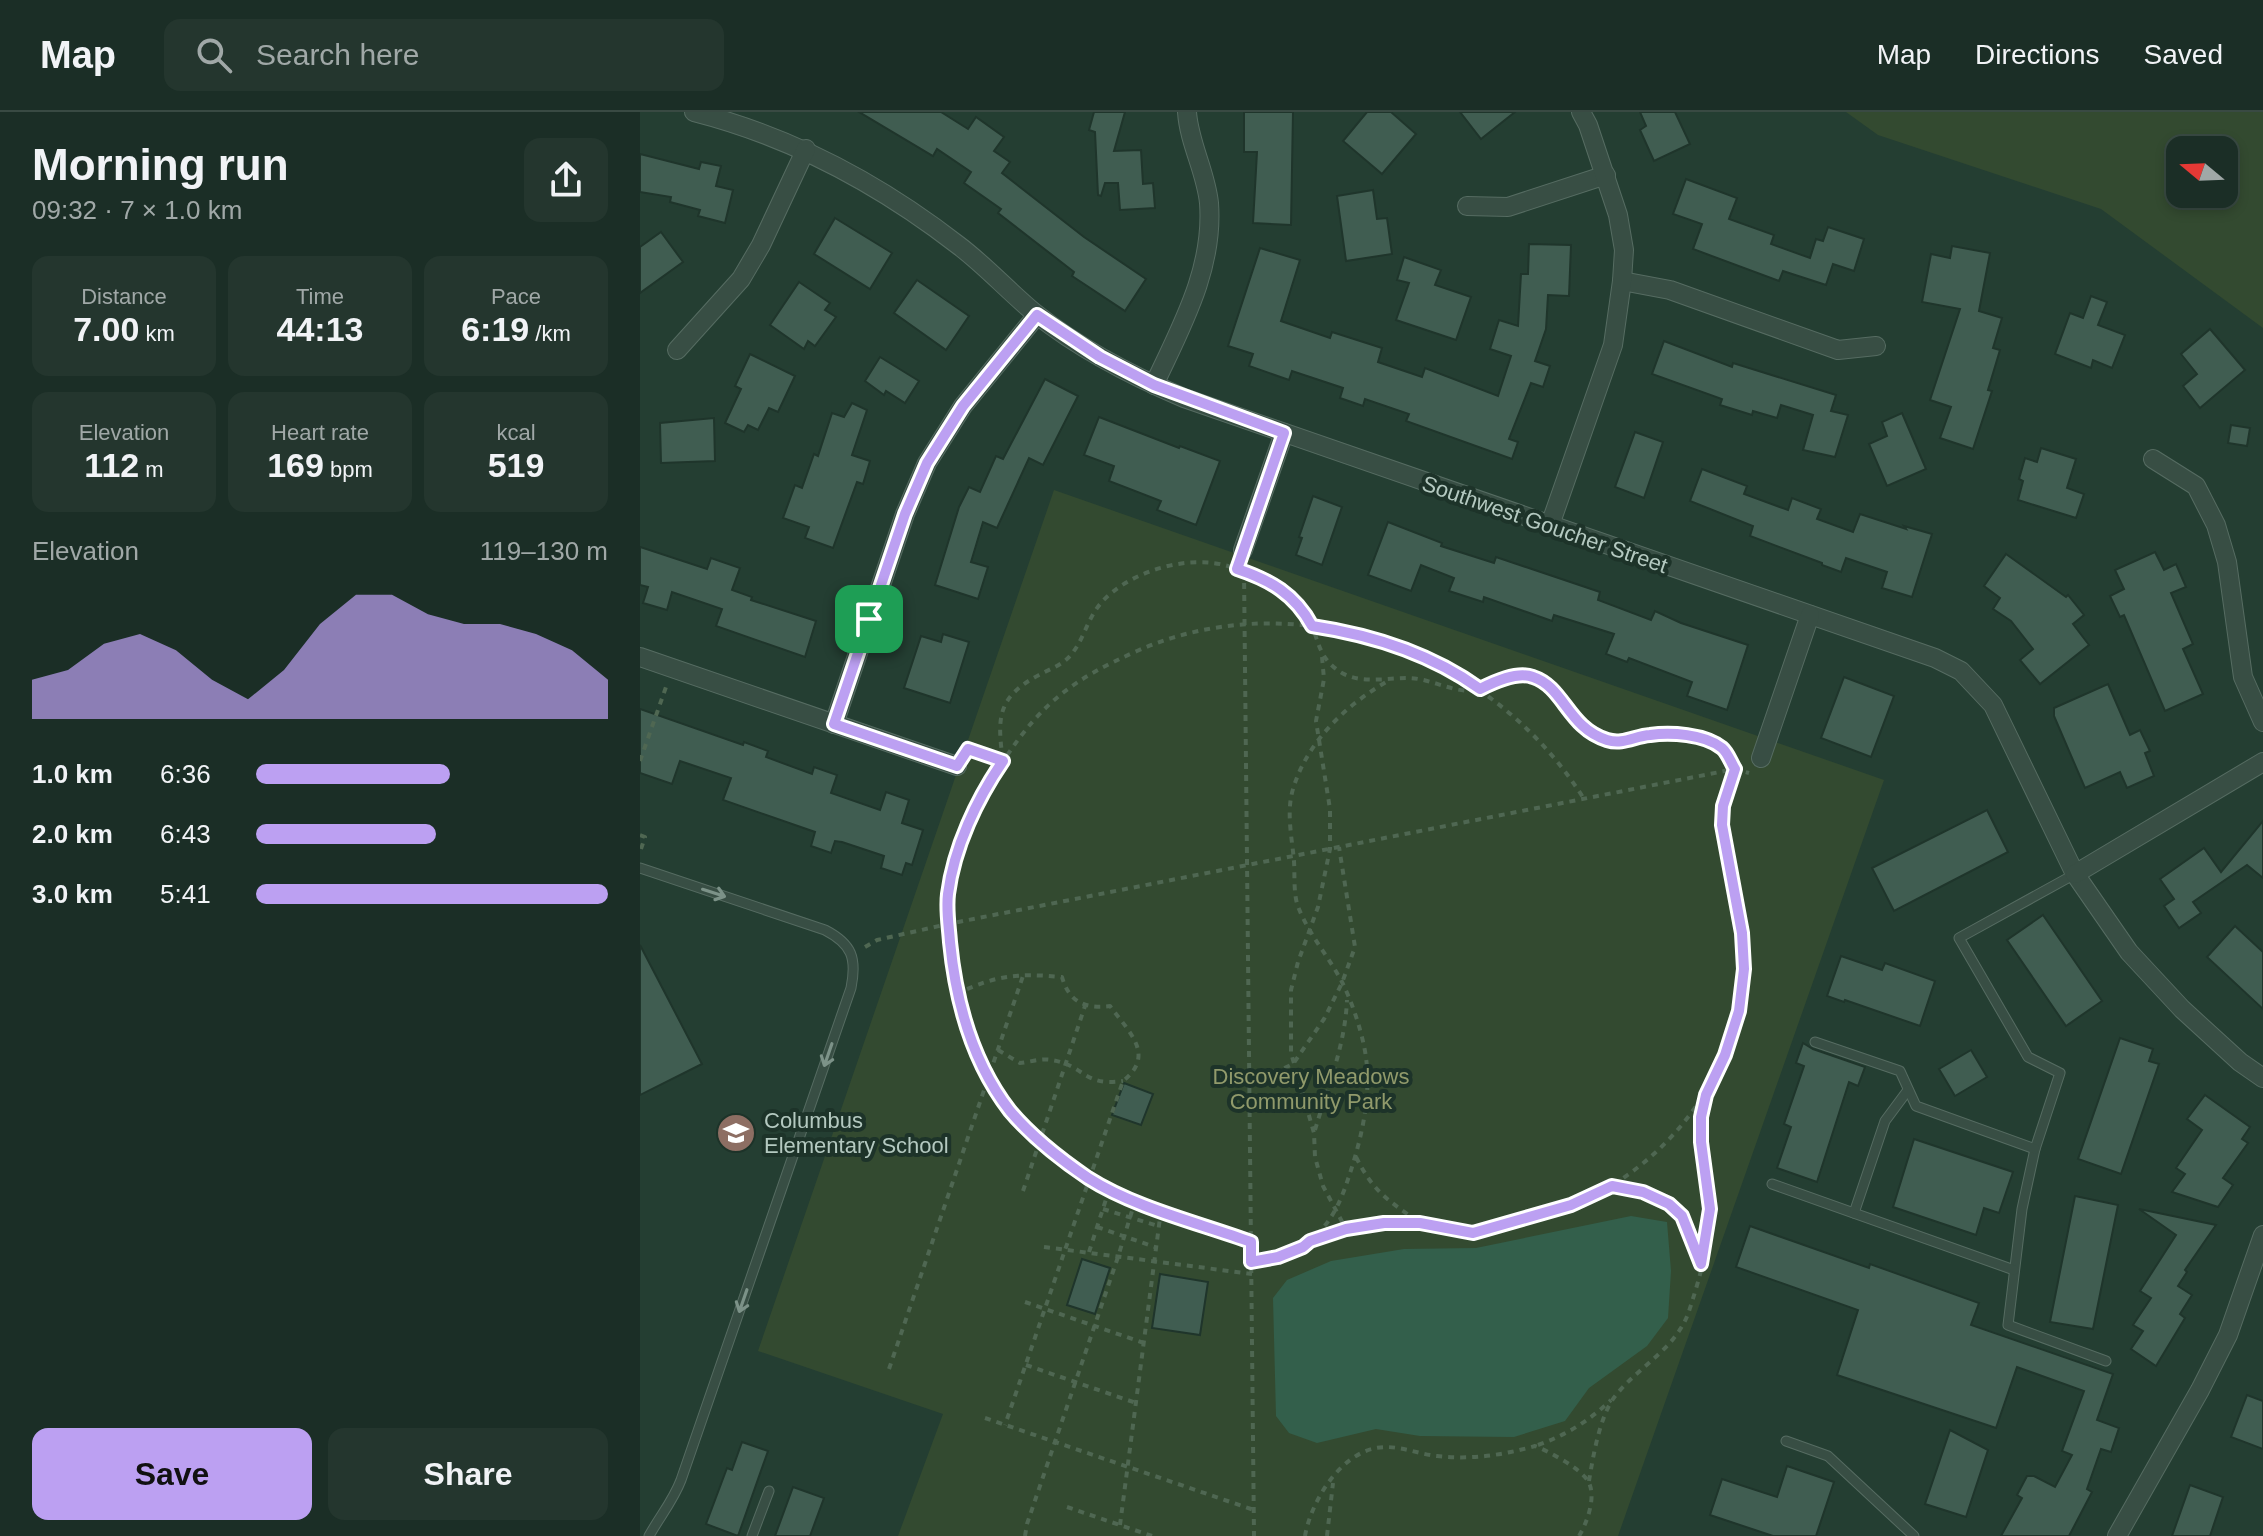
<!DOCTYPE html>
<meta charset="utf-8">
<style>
:root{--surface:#1b2e26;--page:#24362e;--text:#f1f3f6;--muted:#a0a8a7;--line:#394a43;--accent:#bca0f2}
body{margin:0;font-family:Helvetica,sans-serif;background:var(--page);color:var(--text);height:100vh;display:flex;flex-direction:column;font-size:30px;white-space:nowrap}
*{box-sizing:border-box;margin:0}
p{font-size:26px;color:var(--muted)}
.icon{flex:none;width:44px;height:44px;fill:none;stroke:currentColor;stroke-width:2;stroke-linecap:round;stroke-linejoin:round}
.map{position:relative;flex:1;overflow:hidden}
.panel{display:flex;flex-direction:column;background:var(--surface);width:640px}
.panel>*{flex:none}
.needle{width:52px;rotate:289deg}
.controls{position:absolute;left:1526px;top:24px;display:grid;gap:16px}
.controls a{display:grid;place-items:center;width:72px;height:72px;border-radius:16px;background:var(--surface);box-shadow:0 4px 12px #0003,0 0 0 2px var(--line);font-size:40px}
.pin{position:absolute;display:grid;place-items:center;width:68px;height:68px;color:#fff;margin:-34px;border-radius:16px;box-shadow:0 4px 12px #0006}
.round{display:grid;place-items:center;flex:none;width:84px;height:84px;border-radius:16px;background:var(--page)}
.overview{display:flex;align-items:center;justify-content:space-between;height:136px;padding:0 32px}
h1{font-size:44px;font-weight:700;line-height:60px}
.metrics{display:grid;grid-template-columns:repeat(3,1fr);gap:12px;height:136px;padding:8px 32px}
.metrics div{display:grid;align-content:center;border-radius:16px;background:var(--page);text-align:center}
.metrics b{font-size:34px;font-weight:700}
.metrics small{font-size:22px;font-weight:400}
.metrics p{font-size:22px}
.chart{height:224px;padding:16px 32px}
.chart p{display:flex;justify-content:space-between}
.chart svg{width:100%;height:144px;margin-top:8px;fill:var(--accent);opacity:.7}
.button{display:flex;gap:16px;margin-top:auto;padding:16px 32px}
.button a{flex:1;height:92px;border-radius:16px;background:var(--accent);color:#111;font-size:32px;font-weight:700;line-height:92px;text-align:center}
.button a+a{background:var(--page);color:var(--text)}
ul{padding:0 32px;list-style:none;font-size:26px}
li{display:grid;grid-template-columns:128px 96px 1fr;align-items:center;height:60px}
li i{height:20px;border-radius:10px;background:var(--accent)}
header{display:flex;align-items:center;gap:48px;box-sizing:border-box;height:112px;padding:0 40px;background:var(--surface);border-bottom:2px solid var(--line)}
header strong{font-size:38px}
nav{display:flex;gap:44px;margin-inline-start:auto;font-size:28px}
.search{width:560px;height:72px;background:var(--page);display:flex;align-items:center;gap:20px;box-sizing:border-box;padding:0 28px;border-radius:16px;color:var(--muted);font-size:30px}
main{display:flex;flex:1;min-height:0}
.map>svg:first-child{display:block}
</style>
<header>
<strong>Map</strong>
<div class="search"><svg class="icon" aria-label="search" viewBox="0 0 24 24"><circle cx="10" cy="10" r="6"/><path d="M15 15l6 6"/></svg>Search here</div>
<nav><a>Map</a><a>Directions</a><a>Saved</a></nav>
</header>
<main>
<section class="panel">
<div class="overview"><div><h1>Morning run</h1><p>09:32 · 7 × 1.0 km</p></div><a class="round"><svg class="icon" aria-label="share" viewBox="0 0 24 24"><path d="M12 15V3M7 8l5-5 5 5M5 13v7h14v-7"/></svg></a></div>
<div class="metrics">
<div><p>Distance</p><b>7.00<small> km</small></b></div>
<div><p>Time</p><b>44:13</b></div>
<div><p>Pace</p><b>6:19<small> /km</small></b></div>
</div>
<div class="metrics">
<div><p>Elevation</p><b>112<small> m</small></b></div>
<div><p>Heart rate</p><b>169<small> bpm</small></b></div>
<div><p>kcal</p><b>519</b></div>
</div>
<div class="chart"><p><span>Elevation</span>119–130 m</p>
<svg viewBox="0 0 160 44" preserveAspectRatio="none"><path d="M0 44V32L10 29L20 21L30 18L40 23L50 32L60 38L70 29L80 15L90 6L100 6L110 12L120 15L130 15L140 18L150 23L160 32V44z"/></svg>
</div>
<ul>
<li><b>1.0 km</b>6:36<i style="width:55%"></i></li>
<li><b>2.0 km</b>6:43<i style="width:51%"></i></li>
<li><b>3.0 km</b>5:41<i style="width:100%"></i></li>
</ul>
<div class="button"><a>Save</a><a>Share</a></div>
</section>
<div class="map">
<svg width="1623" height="1424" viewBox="0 0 1623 1424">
<rect width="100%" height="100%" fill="#243e32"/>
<g fill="#334a30" fill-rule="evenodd">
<path d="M1206,0H1623V216L1461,97L1238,23ZM1540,38H1584V82H1540Z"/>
<path d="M414,378L1244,668L978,1424H258L303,1302L118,1239Z"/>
</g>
<path fill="#335f4b" d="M991,1104L1027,1110L1031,1159L1028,1206L1007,1234L949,1276L925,1309L874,1325L780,1324L736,1317L677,1331L649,1321L636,1304L633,1186L647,1168L691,1149L764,1137L836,1136Z"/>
<g fill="#405d51" stroke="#1f352b" stroke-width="2">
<path d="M219,0H301L328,17L336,5L364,25L354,39L370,50L362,61L444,125L506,167L485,199L432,164L434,160L358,101L361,97L324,71L331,60L297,37L293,44Z"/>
<path d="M454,0H485L474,39L501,38L503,72L513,71L515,96L480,98L478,71H465L461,84L458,83L455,20L449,18Z"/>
<path d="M604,0H653L651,113L613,111L617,40H604Z"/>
<path d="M727,0H751L776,22L742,62L703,29Z"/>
<path d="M820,0H875L841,27Z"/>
<path d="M1000,0H1035L1050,32L1014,49L1000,18L1006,14Z"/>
<path d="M0,42L59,57L61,50L81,54L76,74L93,78L85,111L58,104L60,98L30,90L31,85L0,80Z"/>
<path d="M1046,67L1097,86L1089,107L1134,123L1131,132L1170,146L1176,127L1183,129L1188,115L1224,127L1214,159L1193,152L1186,173L1143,159L1139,169L1053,137L1062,112L1033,102Z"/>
<path d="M733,78L737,107L747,106L752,142L706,149L697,84Z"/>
<path d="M195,106L252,141L230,177L174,142Z"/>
<path d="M21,120L43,150L0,181V135Z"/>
<path d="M889,132L931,133L929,184L908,183L906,217L895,249L910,254L903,275L891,271L869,327L878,330L872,347L766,309L769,302L725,287L723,294L700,286L703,276L652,259L649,268L609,254L613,242L588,234L620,136L660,148L641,209L690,226L692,220L742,236L738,250L782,265L785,256L858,284L871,244L850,237L859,208L878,214L881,162H888Z"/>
<path d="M1312,134L1350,141L1339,199L1362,206L1353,236L1360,238L1348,278L1352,279L1333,337L1300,326L1311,295L1290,288L1320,197L1282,190L1291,142L1310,146Z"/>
<path d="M764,145L801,158L795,173L831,185L816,228L756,208L769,171L757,168Z"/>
<path d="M277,168L329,204L306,238L254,201Z"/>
<path d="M159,170L190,191L185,198L196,205L175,234L168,229L164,237L130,213Z"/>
<path d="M1451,184L1467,190L1458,213L1485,223L1472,256L1453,248L1451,256L1415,242L1430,201L1443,206Z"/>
<path d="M1570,217L1605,258L1560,296L1543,274L1557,262L1541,242Z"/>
<path d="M1024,229L1092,255L1093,251L1196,283L1191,299L1208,303L1195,345L1163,338L1173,303L1141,293L1137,306L1113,299L1112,303L1080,293L1082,287L1012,262Z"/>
<path d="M110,242L155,264L138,300L129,296L118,318L108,313L104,320L85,311L101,277L95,274Z"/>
<path d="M240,245L279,269L265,291L246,279L244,283L225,269Z"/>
<path d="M405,267L438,284L403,353L389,346L357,416L343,410L331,450L348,455L338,487L295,473L319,395L329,375L340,380L356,344L363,347Z"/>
<path d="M212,291L227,298L212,343L230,349L223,372L217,370L193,436L165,426L169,415L143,406L155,373L162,376L174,342L178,344L192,301L204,305Z"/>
<path d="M1262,301L1286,357L1247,374L1229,332L1247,324L1242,310Z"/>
<path d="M459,305L539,336L540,334L580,349L556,413L517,398L521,389L469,369L474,354L444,343Z"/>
<path d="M74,306L75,349L21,351L20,311Z"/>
<path d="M1591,313L1610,316L1607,334L1588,331Z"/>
<path d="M995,320L1023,330L1004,386L975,375Z"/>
<path d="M1401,336L1436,347L1427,376L1444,382L1436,406L1378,388L1383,369L1379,367L1385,346L1397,350Z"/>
<path d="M1062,357L1107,374L1104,382L1148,398L1152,386L1181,397L1177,407L1213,420L1220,402L1266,417L1264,414L1292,422L1272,485L1242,476L1247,460L1206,446L1201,460L1182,453V451L1110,424L1113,414L1050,389Z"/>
<path d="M673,384L702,395L682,453L656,443L662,426L659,425Z"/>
<path d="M748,410L802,431L801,434L854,451L856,445L960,480L958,488L1011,508L1015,499L1041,511L1108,533L1087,598L1047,584L1052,570L989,546L987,550L966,542L974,522L914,503L912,509L844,485L843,490L809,479L814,466L781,453L771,479L728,463Z"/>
<path d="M0,435L67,457L71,446L100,456L92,478L112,485L111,488L176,509L165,545L76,514L82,497L32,480L27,498L3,491L8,475L0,473Z"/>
<path d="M1515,440L1524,458L1536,452L1546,475L1531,481L1553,532L1543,537L1563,582L1525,599L1484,503L1480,505L1470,484L1484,477L1475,458Z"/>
<path d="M1366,442L1426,485L1428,483L1444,503L1433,512L1449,533L1400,572L1380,548L1393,537L1371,509L1353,497L1360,486L1344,474Z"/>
<path d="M303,522L329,530L310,591L264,576L281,524L301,530Z"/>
<path d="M1204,565L1254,584L1231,645L1181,626Z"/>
<path d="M1468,572L1490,623L1500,618L1510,639L1505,641L1514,664L1487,676L1480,660L1445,676L1414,604V596Z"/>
<path d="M0,597L103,633L104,630L128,639L126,645L172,662L174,655L197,663L191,681L240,698L246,680L269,688L262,711L283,718L272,753L266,751L262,763L241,756L244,744L202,730L195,729L191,741L171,734L175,720L83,688L91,666L40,649L32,672L0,661Z"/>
<path d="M1347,698L1368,740L1254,799L1232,756Z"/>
<path d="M1623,709V766L1607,753L1553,790L1561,801L1539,816L1524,794L1534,787L1520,767L1564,736L1581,760Z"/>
<path d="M1403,803L1462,889L1426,914L1367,828Z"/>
<path d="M1595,814L1623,840V897L1567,845Z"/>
<path d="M0,833L62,952L0,983Z"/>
<path d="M1201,844L1242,858L1245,851L1295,869L1280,914L1205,888L1204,890L1187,884Z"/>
<path d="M1480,926L1513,937L1509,949L1519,952L1481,1062L1438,1047Z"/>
<path d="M1163,931L1173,937L1225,955L1218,974L1209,970L1177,1070L1137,1056L1151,1015L1144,1012L1164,954L1156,951Z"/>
<path d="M1331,938L1347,965L1315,984L1299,957Z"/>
<path d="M484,971L513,982L501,1013L472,1003Z"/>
<path d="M1565,983L1610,1015L1602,1027L1608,1031L1583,1066L1593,1073L1578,1095L1532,1080L1545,1062L1536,1056L1562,1018L1547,1007Z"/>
<path d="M1274,1027L1373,1060L1359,1101L1344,1096L1336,1123L1253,1095Z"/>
<path d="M1435,1084L1478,1093L1453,1217L1410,1210Z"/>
<path d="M1499,1097L1576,1113L1545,1158L1547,1160L1538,1174L1552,1183L1540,1202L1545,1206L1516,1254L1491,1237L1503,1219L1493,1213L1511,1186L1500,1179L1536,1123Z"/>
<path d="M1110,1114L1229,1156L1230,1152L1339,1191L1331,1213L1473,1262L1457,1308L1479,1316L1471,1340L1461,1337L1447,1377L1452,1380L1429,1424H1361L1382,1386L1377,1383L1387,1364H1394L1415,1375L1432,1343L1422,1339L1444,1279L1377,1255L1356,1316L1197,1263L1218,1198L1096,1155Z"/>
<path d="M442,1147L470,1156L455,1202L427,1193Z"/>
<path d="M520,1162L568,1170L560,1223L512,1216Z"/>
<path d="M1607,1283L1623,1289V1337L1591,1325Z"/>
<path d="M1310,1318L1348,1338L1326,1405L1285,1392Z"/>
<path d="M102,1330L128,1339L98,1424L66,1412L87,1356L92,1358Z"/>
<path d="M1147,1354L1194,1370L1176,1424H1133L1070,1403L1082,1367L1137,1385Z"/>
<path d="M1550,1373L1583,1385L1570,1424H1532Z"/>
<path d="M153,1375L184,1386L170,1424H135Z"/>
</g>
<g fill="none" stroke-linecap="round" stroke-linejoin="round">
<defs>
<g id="lane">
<path d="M0,756L185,818C212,832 217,846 211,876L41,1368C33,1389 20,1404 9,1424"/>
<path d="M1435,762L1319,826L1388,945L1420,961L1395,1037L1382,1097L1368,1213L1466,1249"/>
<path d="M1175,930L1260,959L1276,994L1395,1037"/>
<path d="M1132,1072L1374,1158"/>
<path d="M1214,1101L1245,1009L1268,978"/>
<path d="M1146,1329L1188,1344L1274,1424"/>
<path d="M112,1424L129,1379"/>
</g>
<g id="street">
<path d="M54,0C152,25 238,71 318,133C346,154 369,180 396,202C440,237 492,264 544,286L1295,546L1321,559L1353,593L1435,762L1489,840L1542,897L1600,950L1623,966"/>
<path d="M827,94L868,95L966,63"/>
<path d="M982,169L1030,178L1198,238L1236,234"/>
<path d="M37,238L101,167L121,133L166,37"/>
<path d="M514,273C541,215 574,157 569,91C566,60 549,31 547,0"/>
<path d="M1513,347L1556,374L1576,413L1587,450L1603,565L1623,610"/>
<path d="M910,413L973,233L982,169L984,138L978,103L948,13L941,0"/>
<path d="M603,438L644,321"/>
<path d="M0,545L317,654"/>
<path d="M194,612L265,402L287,351L323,294L397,203"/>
<path d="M1121,646L1170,503"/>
<path d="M1435,762L1623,650"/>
<path d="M1477,1424L1560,1278L1588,1223L1623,1123"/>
</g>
</defs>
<use href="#lane" stroke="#566c62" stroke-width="11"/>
<use href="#street" stroke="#566c62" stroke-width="20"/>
<g stroke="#4f6752" stroke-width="4" stroke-dasharray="6 6" stroke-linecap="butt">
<path d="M604,459L614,1424"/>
<path d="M606,460C627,469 646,477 661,495C681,519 672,543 702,561C722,572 747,566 768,566C792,566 817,584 840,577C856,572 874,559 892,564C925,573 930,620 970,629C982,632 994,626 1006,624C1026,619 1066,622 1082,636C1088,641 1092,651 1095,657C1090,674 1083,691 1082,709C1081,723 1086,738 1089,751C1096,788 1107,827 1103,865C1093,954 1049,1024 973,1073C950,1088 921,1096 894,1104C875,1110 856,1117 836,1120C819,1123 800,1114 783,1112C745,1106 706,1118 670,1129"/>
<path d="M682,545L684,567L676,609L690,697V737L678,795L658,850L651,878V941L674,1021L675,1045L683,1074L706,1117"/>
<path d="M330,638L363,649C357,606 357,585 399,563C410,557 422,553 430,544C444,528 447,507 461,491C489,459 550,441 591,455"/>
<path d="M0,649L26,575"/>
<path d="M0,723L5,725L0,740"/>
<path d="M225,835L237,828L308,812L1095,657L1109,661"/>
<path d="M316,882C357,863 377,861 422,865C429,890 445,897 470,894C489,920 516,943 483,969L365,1313"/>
<path d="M358,938L380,951C390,950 402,946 411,948C445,953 443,975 483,969"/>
<path d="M609,960L638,959L653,952L684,907L702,871L715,835L699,735"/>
<path d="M675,1018C688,974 705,934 707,888"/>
<path d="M716,1045C734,1081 748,1088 780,1111"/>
<path d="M972,1074C1021,1083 1048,1095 1060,1148"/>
<path d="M383,1079L445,894"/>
<path d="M463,1097L518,1114"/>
<path d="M457,1115L515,1135"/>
<path d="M611,1130C547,1107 475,1090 421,1047C359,998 321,930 312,852C310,830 307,807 308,784C312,736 338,688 364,648C402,590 434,567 497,539C658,468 852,540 944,687"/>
<path d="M404,1135L612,1162"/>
<path d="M449,1140L469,1078"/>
<path d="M611,1150C661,1141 687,1125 705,1076C720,1033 733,985 725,939C721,917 712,890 702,870C689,845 670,824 659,797C653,784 655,764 654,749C652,726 646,700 653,677C667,630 705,594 746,570"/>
<path d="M385,1190L504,1231"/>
<path d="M386,1253L496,1291"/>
<path d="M249,1257L384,861"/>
<path d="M345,1306L614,1398"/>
<path d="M898,1333C926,1323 949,1309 971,1288"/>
<path d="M949,1369C953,1345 960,1302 976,1283C1001,1252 1038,1236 1050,1196C1060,1165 1071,1127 1070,1095C1068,1057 1057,1023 1065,986"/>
<path d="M427,1395L512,1424"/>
<path d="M480,1413L521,1098"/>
<path d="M385,1424L387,1412L478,1145L495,1089"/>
<path d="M665,1424C671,1390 699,1343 736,1336C757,1332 777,1342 797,1344C831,1348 863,1343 895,1334C910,1340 940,1356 948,1369C957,1384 947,1411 939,1424"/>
<path d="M687,1424L693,1371"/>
</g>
<use href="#lane" stroke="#384e44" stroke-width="9"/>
<use href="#street" stroke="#384e44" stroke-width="18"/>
</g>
<defs><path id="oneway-shaft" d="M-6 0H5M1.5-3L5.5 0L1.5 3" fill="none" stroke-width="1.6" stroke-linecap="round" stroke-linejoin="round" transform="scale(2)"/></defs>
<g stroke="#7c9288">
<use href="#oneway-shaft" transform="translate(74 781) rotate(18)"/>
<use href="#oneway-shaft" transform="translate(188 943) rotate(109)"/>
<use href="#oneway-shaft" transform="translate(103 1189) rotate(109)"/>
</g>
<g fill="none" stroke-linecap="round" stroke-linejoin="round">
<defs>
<path id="route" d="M397,203L460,245L514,273L644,321L597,457C630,468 655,482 672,514C732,523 790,541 840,577C854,570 877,559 893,565C924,575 928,616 967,628C983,633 995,624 1010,623C1030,620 1065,622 1082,636C1088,641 1091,651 1095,657L1083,694L1082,713L1102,821L1104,857L1099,899L1085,943L1066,983L1061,1005V1030L1070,1097L1061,1152L1042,1104L1029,1092L1003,1080L972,1074L931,1093L833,1121L780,1111H744L706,1117L670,1129L663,1135L638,1145L611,1150V1130C559,1111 495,1096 448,1066C420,1047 392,1025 370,999C332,950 316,891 310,830C309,815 306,798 308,782C314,735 337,687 363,649L328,637L317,654L194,612L265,402L287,351L323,294Z"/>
</defs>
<use href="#route" stroke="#fff" stroke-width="16"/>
<use href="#route" stroke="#bca0f2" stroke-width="10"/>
</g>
<defs>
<symbol id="school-disc" viewBox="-11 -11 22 22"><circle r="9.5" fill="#8d6e63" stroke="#1d3329"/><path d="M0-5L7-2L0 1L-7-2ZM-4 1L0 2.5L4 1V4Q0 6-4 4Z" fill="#fff"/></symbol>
</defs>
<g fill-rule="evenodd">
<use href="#school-disc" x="74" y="999" width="44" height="44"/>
</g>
<g text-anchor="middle" stroke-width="8" stroke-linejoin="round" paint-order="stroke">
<g font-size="22" fill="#b4c9c0" stroke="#1d3329">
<text transform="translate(905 412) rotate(19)" y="8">Southwest Goucher Street</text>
</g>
<g font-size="22" fill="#919a6b" stroke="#1d3329">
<text x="671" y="972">Discovery Meadows<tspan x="671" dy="25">Community Park</tspan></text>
</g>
<g font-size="22" fill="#b4c9c0" stroke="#1d3329" text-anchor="start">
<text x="124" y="1016">Columbus<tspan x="124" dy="25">Elementary School</tspan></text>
</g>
</g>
</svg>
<div class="controls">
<a><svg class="needle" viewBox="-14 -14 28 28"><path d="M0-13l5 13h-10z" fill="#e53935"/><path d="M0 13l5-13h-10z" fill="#a0a8a7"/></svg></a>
</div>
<div class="pin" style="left:229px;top:507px;background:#1e9e55"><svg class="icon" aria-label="arrive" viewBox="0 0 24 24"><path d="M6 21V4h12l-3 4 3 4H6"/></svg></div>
</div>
</main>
